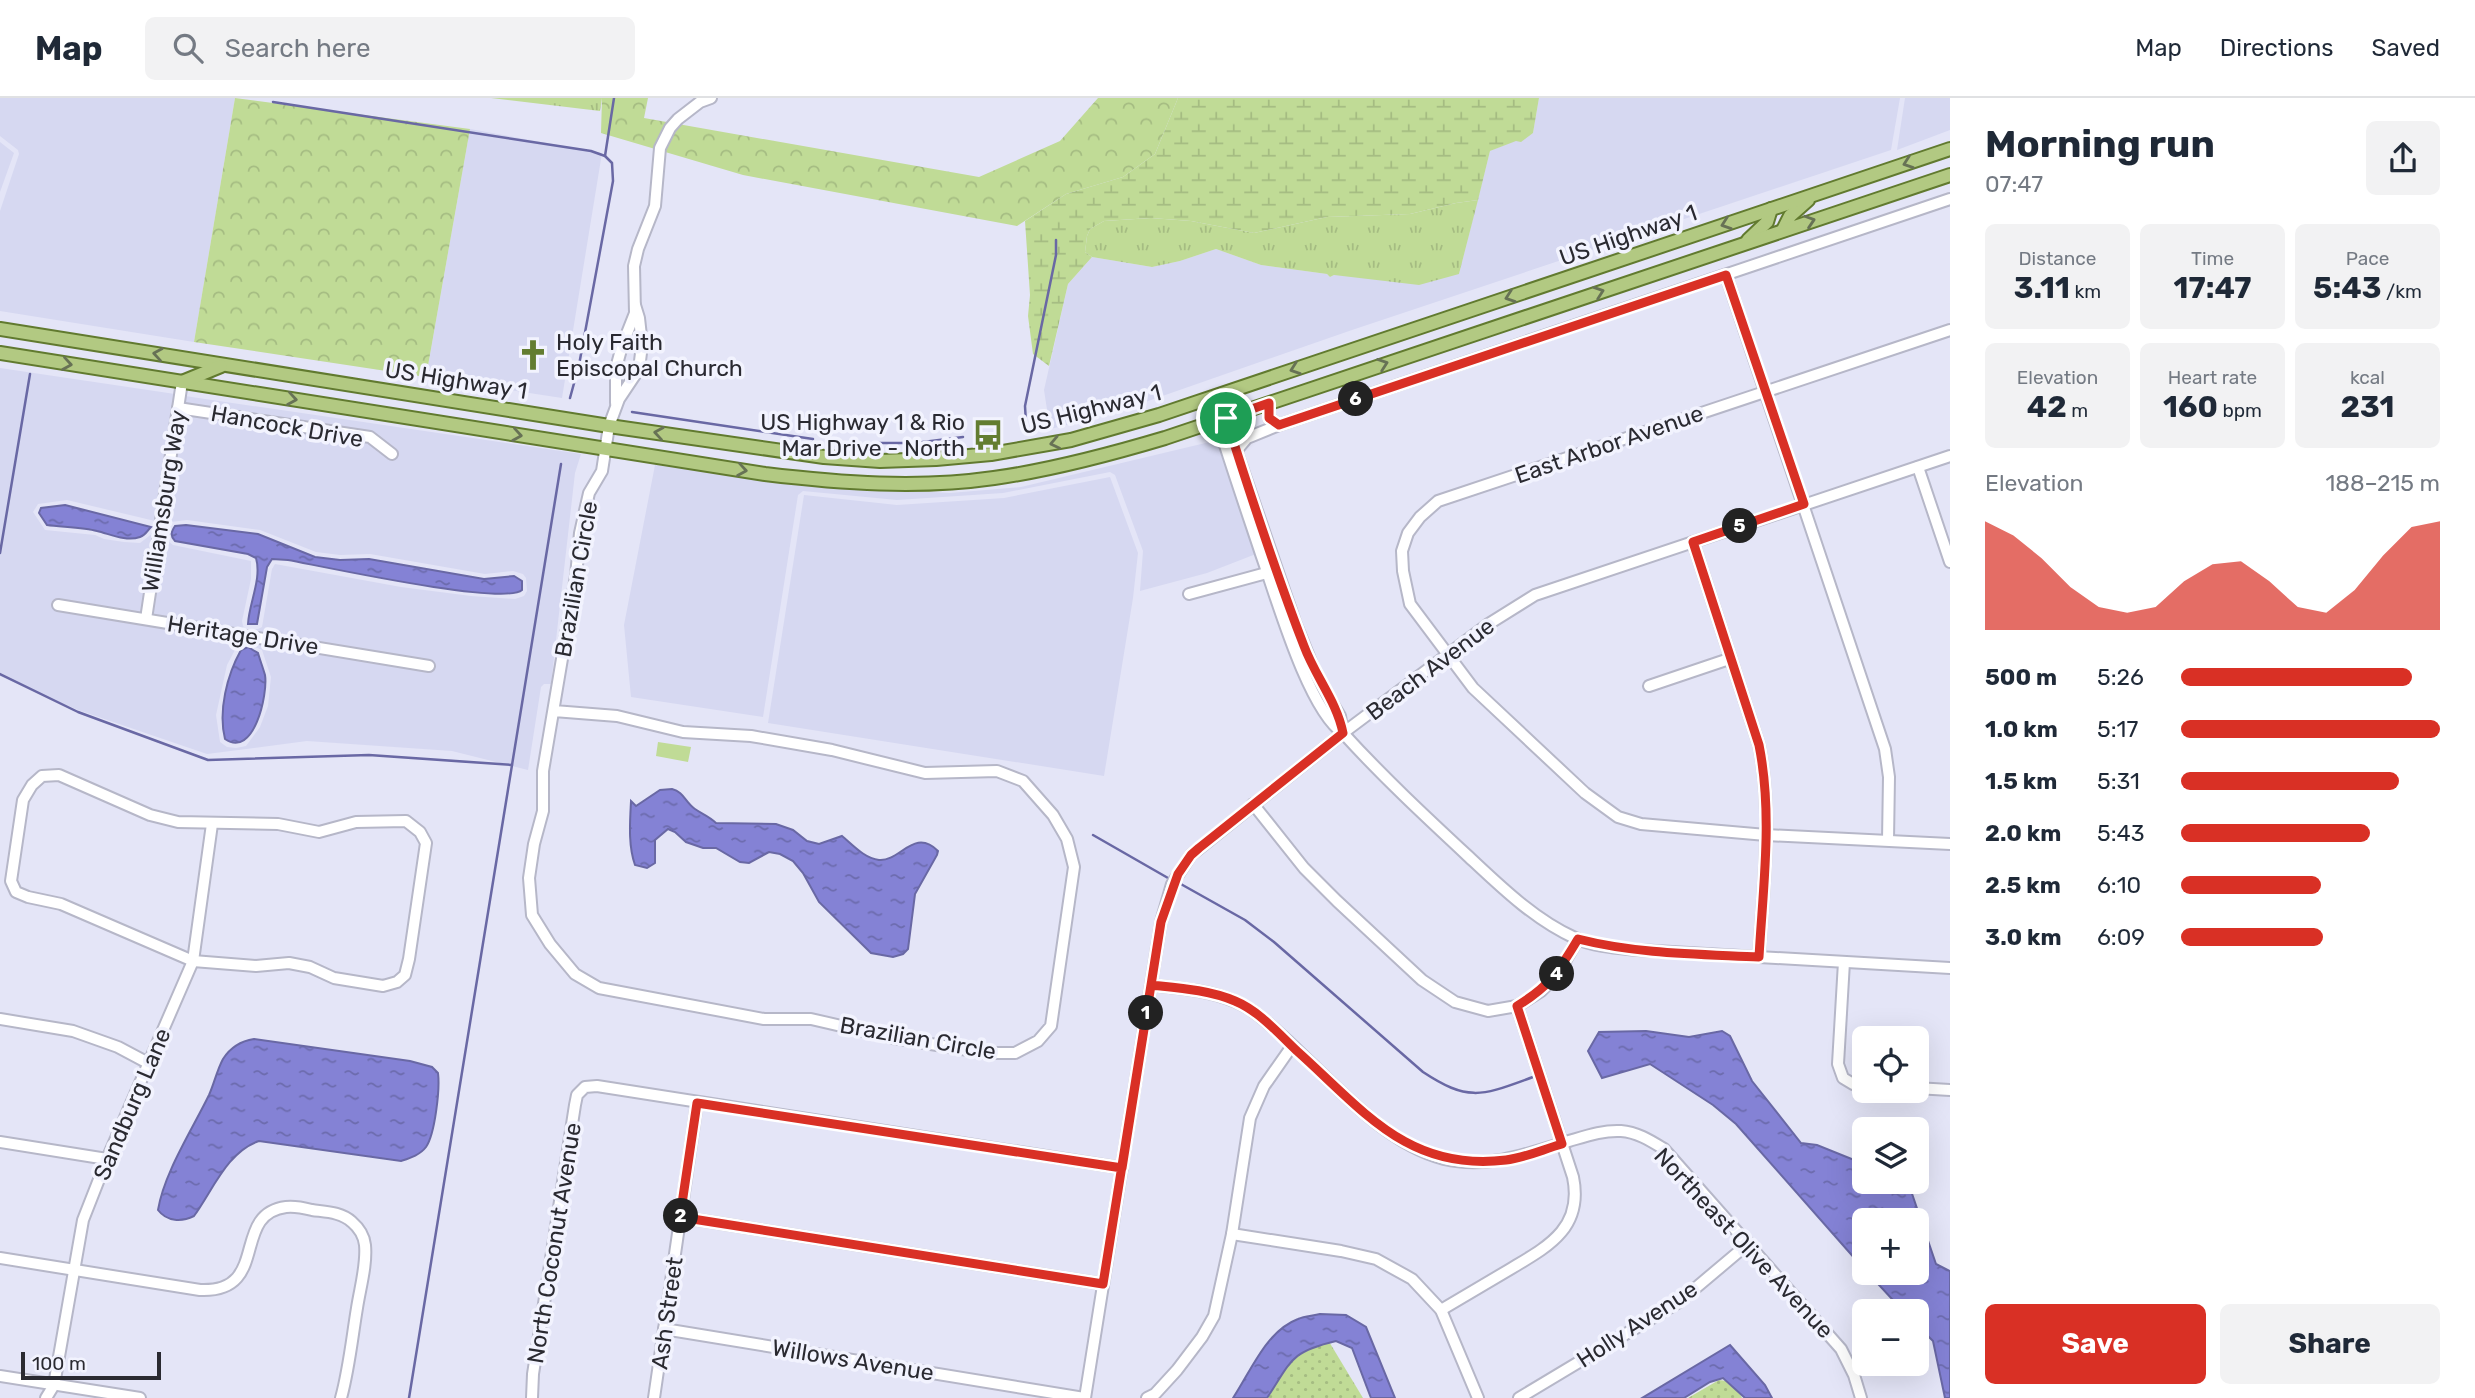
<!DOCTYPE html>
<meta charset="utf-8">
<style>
:root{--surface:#fff;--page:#f2f2f3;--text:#1f2937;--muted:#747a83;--line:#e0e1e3;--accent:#d93025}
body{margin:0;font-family:Rubik,sans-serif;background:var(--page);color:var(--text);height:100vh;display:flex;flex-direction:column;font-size:26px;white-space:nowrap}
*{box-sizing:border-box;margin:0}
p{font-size:23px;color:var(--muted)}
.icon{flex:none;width:38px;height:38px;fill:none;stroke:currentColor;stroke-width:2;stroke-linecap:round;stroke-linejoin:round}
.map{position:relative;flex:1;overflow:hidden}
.sheet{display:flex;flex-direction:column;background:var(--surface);width:525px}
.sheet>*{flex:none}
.controls{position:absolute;left:1852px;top:928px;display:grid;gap:14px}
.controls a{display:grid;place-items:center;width:77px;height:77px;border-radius:10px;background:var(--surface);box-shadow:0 7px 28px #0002;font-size:35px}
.scale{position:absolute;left:21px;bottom:18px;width:140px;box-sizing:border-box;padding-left:7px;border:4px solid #2a2a31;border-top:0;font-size:19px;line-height:24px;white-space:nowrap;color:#2a2a31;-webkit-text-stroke:5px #f2f3fe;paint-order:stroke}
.pin{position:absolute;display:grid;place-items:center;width:60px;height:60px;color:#fff;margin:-30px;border:4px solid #fff;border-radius:50%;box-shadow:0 2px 7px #0007}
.km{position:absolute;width:35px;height:35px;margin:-18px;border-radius:50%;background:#222;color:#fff;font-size:19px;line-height:35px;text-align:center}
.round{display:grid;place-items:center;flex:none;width:74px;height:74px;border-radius:10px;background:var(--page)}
.summary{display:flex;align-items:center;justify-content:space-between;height:119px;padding:0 35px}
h1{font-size:38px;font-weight:700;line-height:52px}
.figures{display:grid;grid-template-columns:repeat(3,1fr);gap:10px;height:119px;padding:7px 35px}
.figures div{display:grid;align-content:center;border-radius:10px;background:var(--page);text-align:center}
.figures b{font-size:30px;font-weight:700}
.figures small{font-size:19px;font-weight:400}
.figures p{font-size:19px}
.chart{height:196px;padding:14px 35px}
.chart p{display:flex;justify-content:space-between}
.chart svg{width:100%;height:126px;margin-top:7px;fill:var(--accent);opacity:.7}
.button{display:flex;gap:14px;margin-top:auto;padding:14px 35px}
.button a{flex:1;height:80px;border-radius:10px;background:var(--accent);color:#fff;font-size:28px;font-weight:700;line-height:80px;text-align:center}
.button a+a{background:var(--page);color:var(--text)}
ul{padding:0 35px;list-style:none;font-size:23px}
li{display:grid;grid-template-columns:112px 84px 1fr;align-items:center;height:52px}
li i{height:18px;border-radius:9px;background:var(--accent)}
header{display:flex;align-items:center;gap:42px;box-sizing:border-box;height:98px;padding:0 35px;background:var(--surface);border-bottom:2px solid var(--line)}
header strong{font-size:33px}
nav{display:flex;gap:38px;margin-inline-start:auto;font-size:24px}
.search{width:490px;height:63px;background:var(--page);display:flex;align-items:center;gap:18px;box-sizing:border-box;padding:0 24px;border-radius:10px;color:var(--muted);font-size:26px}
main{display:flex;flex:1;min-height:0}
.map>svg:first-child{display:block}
</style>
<header>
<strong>Map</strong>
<div class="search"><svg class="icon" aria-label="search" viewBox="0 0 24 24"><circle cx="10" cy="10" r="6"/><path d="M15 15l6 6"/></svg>Search here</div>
<nav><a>Map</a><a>Directions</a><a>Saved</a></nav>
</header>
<main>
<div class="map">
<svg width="1950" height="1300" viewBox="0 0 1950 1300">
<defs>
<pattern id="grass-tufts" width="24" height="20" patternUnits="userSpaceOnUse" patternTransform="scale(1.75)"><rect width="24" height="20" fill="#c0db96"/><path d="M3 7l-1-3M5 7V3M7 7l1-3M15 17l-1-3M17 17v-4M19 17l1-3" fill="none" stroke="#a5bc82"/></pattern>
<pattern id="forest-crowns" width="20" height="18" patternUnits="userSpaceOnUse" patternTransform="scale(1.75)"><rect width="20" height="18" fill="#c0db96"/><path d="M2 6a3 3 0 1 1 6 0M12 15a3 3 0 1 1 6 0" fill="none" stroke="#a5bc82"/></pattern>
<pattern id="wetland-marsh" width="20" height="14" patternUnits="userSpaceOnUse" patternTransform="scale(1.75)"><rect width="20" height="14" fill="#c0db96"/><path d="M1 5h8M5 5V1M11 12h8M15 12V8" fill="none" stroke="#a5bc82"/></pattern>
<pattern id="park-dots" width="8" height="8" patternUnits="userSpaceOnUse" patternTransform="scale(1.75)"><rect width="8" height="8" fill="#c0db96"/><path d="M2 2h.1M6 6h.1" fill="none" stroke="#a5bc82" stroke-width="1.8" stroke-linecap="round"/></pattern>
<pattern id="water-ripples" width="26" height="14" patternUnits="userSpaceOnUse" patternTransform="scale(1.75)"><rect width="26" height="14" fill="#8482d5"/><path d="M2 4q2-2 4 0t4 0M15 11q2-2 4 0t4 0" fill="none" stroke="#6c6bad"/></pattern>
</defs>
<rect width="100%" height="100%" fill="#e4e5f7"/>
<g fill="#d6d8f1" fill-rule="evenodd">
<path d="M0,0H235L194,244L0,213V113L19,56L18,52L0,38Z"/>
<path d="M1539,0H1900L1891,52L1352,232L1108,317L1050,331L1044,292L1068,186L1092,159L1152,169L1180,163L1216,151L1261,167L1327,176L1330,179L1334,177L1459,176L1490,53L1533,35Z"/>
<path d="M1905,0H1950V32L1897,52Z"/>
<path d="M470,31L602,55L562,300L426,279Z"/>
<path d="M0,44L14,55L0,94Z"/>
<path d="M0,270L175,296L155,423L67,402L38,406L33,414L45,432L95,437L104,441L124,444L140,445L153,435L141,516L53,502L52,511L433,574L435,564L152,517L183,315L368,344L392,363L399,356L374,336L184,306L185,298L581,356L575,375L551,586H544L541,589L528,672L452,653L307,643L207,656L78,612L0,578ZM187,422L260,432L316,454L340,457L370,456L485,476L513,473L523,476L526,480L527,493L524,498L515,501L471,498L401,489L275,466L272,471L262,529L258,531H246L243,528L242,523L251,481V463L173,447L167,442V431L171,424ZM246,545L262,552L271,579L268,608L260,629L246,648L236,650L227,649L220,644L216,617L227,567L237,548Z"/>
<path d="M1218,342L1256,456L1207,475L1140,493L1143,453L1115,377L1110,374L1003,395L897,402L803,393L798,397L763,619L631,599L624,527L655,367L822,388L950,395L1021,389Z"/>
<path d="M1110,379L1138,455L1133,500L1104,678L768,625L804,397L897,407L1004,400Z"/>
</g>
<g fill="url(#grass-tufts)">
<path d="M491,0H602L600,13Z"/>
<path d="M1478,102L1459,176L1419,187L1334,177L1330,179L1327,176L1261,167L1216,151L1180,163L1152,169L1092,159L1085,154L1087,138L1090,131L1104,123L1151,120L1191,123L1254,135L1327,119L1410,116L1456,105Z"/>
</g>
<g fill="url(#forest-crowns)">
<path d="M235,0L470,31L426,279L194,244Z"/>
<path d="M602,0H648L644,20L979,79L1060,43L1098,0H1178L1155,56L1123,79L1066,96L1017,128L743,77L601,35Z"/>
</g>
<path fill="url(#wetland-marsh)" d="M1178,0H1539L1533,35L1521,44L1516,43L1490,53L1478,102L1456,105L1410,116L1327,119L1254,135L1191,123L1151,120L1104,123L1090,131L1087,138L1085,154L1092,159L1068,186L1049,268L1033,256L1028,218L1030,197L1025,123L1066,96L1123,79L1155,56Z"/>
<g fill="url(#park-dots)">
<path d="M1322,1232L1363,1300H1235Z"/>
<path d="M1719,1282L1734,1284L1742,1300H1688Z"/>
</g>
<path fill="#c0db96" d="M658,644L691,649L688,664L656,658Z"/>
<g fill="url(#water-ripples)" stroke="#6968a4" stroke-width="2">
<path d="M65,407L151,429C147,433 146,437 140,439C126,444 110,436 97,433C84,429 61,429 47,427L39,415L41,410Z"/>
<path d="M186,427L258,436L315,459L340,462L369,461L484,481L514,478L522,483V492C504,508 321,468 288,462L272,461L267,469L257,526H248C249,505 262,481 256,460L248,456L175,443C170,438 171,434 175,428Z"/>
<path d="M248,549L258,555C260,562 263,570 265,577C268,596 254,661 225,641C218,613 227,577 241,552Z"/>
<path d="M672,691C684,694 685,704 695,711C702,716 709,718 716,725L776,726L793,732L807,743L819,746L842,738C853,747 864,760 879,762C900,764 914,729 938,753L937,757L915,796L908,851L903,856L893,859L871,855L819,804L803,775L793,763L780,756L769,754L749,765L740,764L716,750H703L686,744L675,734L668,731L655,742V765L647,770L635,767C628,747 630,724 631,703L636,708L660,692Z"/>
<path d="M1646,933L1689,939L1722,933L1730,938L1752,983L1801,1045L1817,1047L1864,1066V1083L1908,1084L1936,1166L1950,1173V1300H1945L1933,1243L1916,1226V1213H1903L1867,1174H1916V1122H1864V1171L1736,1026L1713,1007L1650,966L1602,980L1588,953L1599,934Z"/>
<path d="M254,941L410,963L432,969L438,975C440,991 435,1036 426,1049C420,1057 410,1060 401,1063L259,1043C227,1054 213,1092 194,1118C182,1124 167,1124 158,1112C164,1075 192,1032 209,997C214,986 217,972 223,961C230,950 241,943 254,941Z"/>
<path d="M1320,1216L1346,1217L1366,1229L1395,1300H1371L1352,1250L1336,1243C1290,1254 1292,1262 1267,1300H1233C1251,1273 1266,1233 1298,1221C1305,1218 1313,1218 1320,1216Z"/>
<path d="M1730,1247L1765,1287L1772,1300H1745L1723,1280L1710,1284L1684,1300H1642Z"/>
</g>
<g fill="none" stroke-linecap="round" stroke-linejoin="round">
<g stroke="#6968a4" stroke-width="2.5">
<path d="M273,4L591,53L605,58L612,65L613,83L579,267L570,300"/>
<path d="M605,58L614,0"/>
<path d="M632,314L813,341"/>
<path d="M1026,325L1025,308L1056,157V142"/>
<path d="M869,345H915L963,339"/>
<path d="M0,455L30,276"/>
<path d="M0,576L78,614L208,662L369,657L512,667"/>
<path d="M1093,737L1168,780"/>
<path d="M1179,785L1245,822L1274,844L1423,974C1470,1005 1483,997 1533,979"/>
<path d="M409,1300L561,366"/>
</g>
<defs>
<g id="minor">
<path d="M1726,177L1885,651L1889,679L1888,742"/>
<path d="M1950,232L1438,403L1420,419L1408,435L1402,453L1403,473L1410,506L1473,590L1585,695L1618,719L1641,726L1766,737L1950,746"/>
<path d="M1215,298L1217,322C1231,367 1246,411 1261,456C1276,498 1308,612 1343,635C1383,679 1426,719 1469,759C1501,789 1535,822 1575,840C1595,849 1618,850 1638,852L1950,870"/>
<path d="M616,305V270L622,248L635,215L634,168L638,151L655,108L660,50L670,30L678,21L700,4L711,0"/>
<path d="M1269,305V320L1279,327"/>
<path d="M178,310L370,339L392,356"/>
<path d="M1223,314L1295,524L1318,581L1340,618L1343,635"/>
<path d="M1236,353L1247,340L1279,327L1950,101"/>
<path d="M1918,369L1950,464"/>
<path d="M1693,444L1759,647C1773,717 1763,789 1759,859"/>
<path d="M1189,496L1274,473"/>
<path d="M58,507L429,568"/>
<path d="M146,521L182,284"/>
<path d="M1649,588L1729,561"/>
<path d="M554,613L617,618L683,634L751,638L832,652L925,675L997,673L1023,683L1053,717L1067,741L1074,769L1051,928L1038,943L1015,955H987L893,940L811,921H764L599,890L575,876L550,846L532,817L529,780L534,746L543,713V673L576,478L580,435L589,395L602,373L609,328L619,301L639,271L642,247L639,220L635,207"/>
<path d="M59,677L150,717L178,724L278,726L319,734L356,724L406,723L420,734L426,745L409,861L405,877L397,884L383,888L334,880L310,869L289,865L256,868L193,863L61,806L28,799L16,794L11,783L23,702L32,687L42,678Z"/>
<path d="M1253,706L1304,770L1337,803L1422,882L1455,904L1488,913L1517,908L1541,893L1557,877L1578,841"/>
<path d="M1844,864L1838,966L1843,980L1853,986L1864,987"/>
<path d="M1151,887C1179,890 1208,892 1234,903C1255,911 1272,929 1289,944C1333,985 1385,1046 1444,1061C1488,1071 1528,1056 1569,1043C1586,1038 1603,1032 1621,1033C1637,1034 1651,1043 1664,1051L1841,1251L1854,1277L1861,1300"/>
<path d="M0,921L73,933L118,949L150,966"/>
<path d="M1916,990L1950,992"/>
<path d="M0,1044L107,1061"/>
<path d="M680,1119L1103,1186"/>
<path d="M1232,1136L1341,1153L1376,1161L1412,1181L1441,1212L1478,1300"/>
<path d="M0,1160L200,1192C271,1195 230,1116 286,1109C294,1108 304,1110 312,1112C326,1114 341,1114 352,1124C359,1130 364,1138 365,1147C367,1167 360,1190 357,1210C352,1240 349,1271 341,1300"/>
<path d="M1441,1212C1463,1199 1485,1186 1507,1173C1545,1150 1584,1132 1573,1079L1517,908"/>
<path d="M664,1231L1084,1300"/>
<path d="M0,1278L140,1300"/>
<path d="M46,1300L54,1287L83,1122L107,1061L193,863L212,726"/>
<path d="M532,1300L533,1276L575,1007L577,997L585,989L597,988L1122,1070"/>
<path d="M654,1300L697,1005"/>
<path d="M1085,1300L1161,824L1172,786L1191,757L1343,635L1487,527L1535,497L1950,358"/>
<path d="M1147,1300L1155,1296L1177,1272L1202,1239L1214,1218L1232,1136L1250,1020L1264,988L1292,948"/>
<path d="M1519,1300L1679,1204L1749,1145"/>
</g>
<g id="major">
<path d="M1783,132L1790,118L1808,102"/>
<path d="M1748,142L1767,124L1771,111"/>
<path d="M0,231L609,328L824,359L880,363L936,361L991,356L1071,342L1159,317L1950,51"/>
<path d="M0,255L765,376C841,385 918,391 994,380C1052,372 1108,357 1165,340L1950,77"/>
<path d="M182,284L221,268"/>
</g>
</defs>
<use href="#minor" stroke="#b6b7c8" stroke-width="14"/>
<use href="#major" stroke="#617a2f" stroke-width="16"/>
<use href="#minor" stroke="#fff" stroke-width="10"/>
<use href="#major" stroke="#b2c982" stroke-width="12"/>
</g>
<defs><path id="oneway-chevron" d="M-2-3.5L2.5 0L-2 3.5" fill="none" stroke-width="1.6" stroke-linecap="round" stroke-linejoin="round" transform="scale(1.75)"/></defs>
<g stroke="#677255">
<use href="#oneway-chevron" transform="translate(1908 65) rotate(161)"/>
<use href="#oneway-chevron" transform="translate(1810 123) rotate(-18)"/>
<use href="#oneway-chevron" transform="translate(1726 126) rotate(161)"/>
<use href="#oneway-chevron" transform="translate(1599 194) rotate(-19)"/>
<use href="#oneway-chevron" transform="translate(1510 199) rotate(161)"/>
<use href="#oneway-chevron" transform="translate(158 256) rotate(-171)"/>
<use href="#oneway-chevron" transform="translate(67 266) rotate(9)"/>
<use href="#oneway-chevron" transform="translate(1383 266) rotate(-19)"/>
<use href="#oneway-chevron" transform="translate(1295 271) rotate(161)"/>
<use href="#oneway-chevron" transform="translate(292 301) rotate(9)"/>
<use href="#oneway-chevron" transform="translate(659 335) rotate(-171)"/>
<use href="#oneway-chevron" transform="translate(517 337) rotate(9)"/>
<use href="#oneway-chevron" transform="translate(1055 345) rotate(168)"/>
<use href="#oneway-chevron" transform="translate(742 372) rotate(9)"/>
</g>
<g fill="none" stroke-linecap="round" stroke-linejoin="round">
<defs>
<path id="route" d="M1226,320C1250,396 1275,473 1304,548C1315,578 1337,604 1343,635L1199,750L1191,757L1178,776L1161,824L1122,1070L697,1005L680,1119L1103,1186C1119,1086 1135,986 1151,887C1179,890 1209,892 1235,903C1259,913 1278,935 1297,953C1363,1012 1408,1074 1506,1062C1524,1060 1544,1051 1562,1046L1517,908C1551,887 1558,874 1578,841C1637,856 1698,856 1759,859C1763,789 1773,717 1759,647L1693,444L1804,406L1726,177L1279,327L1269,320V305L1226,320"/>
</defs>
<use href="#route" stroke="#fff" stroke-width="14"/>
<use href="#route" stroke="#d93025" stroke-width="9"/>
</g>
<defs>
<symbol id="church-bare" viewBox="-9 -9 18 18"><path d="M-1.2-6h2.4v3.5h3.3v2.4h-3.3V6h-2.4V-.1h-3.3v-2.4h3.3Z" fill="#637d31" stroke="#f2f3fe" stroke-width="2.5" paint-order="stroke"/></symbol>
<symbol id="bus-bare" viewBox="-9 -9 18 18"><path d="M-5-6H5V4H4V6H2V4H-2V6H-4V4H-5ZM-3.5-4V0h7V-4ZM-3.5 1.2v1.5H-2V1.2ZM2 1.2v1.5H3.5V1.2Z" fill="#637d31" stroke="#f2f3fe" stroke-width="2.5" paint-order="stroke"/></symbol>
</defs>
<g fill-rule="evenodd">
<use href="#church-bare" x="511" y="235" width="44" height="44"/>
<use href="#bus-bare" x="966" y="315" width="44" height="44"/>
</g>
<g text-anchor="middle" stroke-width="7" stroke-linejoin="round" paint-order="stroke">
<g font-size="23" fill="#2a2a31" stroke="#f2f3fe">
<text transform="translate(1628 137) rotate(-19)" y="8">US Highway 1</text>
<text transform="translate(456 282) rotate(9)" y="8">US Highway 1</text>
<text transform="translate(1091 311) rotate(-14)" y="8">US Highway 1</text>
<text transform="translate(287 328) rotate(10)" y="8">Hancock Drive</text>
<text transform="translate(1609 346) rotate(-19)" y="8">East Arbor Avenue</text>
<text transform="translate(164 403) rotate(-81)" y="8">Williamsburg Way</text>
<text transform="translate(576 481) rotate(-80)" y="8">Brazilian Circle</text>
<text transform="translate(243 537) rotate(9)" y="8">Heritage Drive</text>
<text transform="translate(1430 571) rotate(-37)" y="8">Beach Avenue</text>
<text transform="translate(918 940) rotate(10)" y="8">Brazilian Circle</text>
<text transform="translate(132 1006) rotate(-67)" y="8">Sandburg Lane</text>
<text transform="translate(554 1145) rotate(-81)" y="8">North Coconut Avenue</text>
<text transform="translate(1744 1145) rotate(47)" y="8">Northeast Olive Avenue</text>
<text transform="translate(667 1215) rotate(-82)" y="8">Ash Street</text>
<text transform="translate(1637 1226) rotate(-33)" y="8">Holly Avenue</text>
<text transform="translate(853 1262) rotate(9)" y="8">Willows Avenue</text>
</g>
<g font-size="23" fill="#2a2a31" stroke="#f2f3fe" text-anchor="start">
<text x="556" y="252">Holy Faith<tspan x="556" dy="26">Episcopal Church</tspan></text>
<text x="965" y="332" text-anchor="end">US Highway 1 &amp; Rio<tspan x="965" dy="26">Mar Drive - North</tspan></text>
</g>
</g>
</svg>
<div class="controls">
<a><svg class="icon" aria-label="locate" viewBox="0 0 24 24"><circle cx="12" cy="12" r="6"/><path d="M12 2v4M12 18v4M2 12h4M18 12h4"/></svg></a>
<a><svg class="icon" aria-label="layers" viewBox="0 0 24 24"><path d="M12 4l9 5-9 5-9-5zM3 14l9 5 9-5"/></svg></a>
<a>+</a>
<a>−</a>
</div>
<div class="scale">100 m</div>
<div class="pin" style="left:1226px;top:320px;background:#1e9e55"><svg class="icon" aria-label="arrive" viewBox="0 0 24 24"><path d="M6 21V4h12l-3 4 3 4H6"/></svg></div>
<b class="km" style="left:1146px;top:915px">1</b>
<b class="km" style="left:681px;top:1118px">2</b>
<b class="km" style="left:1557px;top:876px">4</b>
<b class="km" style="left:1740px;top:428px">5</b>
<b class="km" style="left:1356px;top:301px">6</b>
</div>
<section class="sheet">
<div class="summary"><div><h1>Morning run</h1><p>07:47</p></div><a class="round"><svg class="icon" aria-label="share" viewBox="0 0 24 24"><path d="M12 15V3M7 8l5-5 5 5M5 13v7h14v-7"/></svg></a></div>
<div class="figures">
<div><p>Distance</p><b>3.11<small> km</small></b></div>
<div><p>Time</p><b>17:47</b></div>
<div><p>Pace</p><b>5:43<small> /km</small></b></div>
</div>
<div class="figures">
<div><p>Elevation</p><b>42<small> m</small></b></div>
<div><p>Heart rate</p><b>160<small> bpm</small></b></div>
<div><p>kcal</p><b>231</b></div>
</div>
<div class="chart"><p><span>Elevation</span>188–215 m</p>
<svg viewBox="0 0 160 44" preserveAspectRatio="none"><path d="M0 44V6L10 11L20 19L30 29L40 36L50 38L60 36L70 27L80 21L90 20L100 27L110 36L120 38L130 30L140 18L150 8L160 6V44z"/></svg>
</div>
<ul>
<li><b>500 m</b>5:26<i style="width:89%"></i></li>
<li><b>1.0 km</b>5:17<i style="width:100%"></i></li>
<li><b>1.5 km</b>5:31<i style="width:84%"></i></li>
<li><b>2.0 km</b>5:43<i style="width:73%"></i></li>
<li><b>2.5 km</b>6:10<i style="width:54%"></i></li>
<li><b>3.0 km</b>6:09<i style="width:55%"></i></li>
</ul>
<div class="button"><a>Save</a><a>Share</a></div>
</section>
</main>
